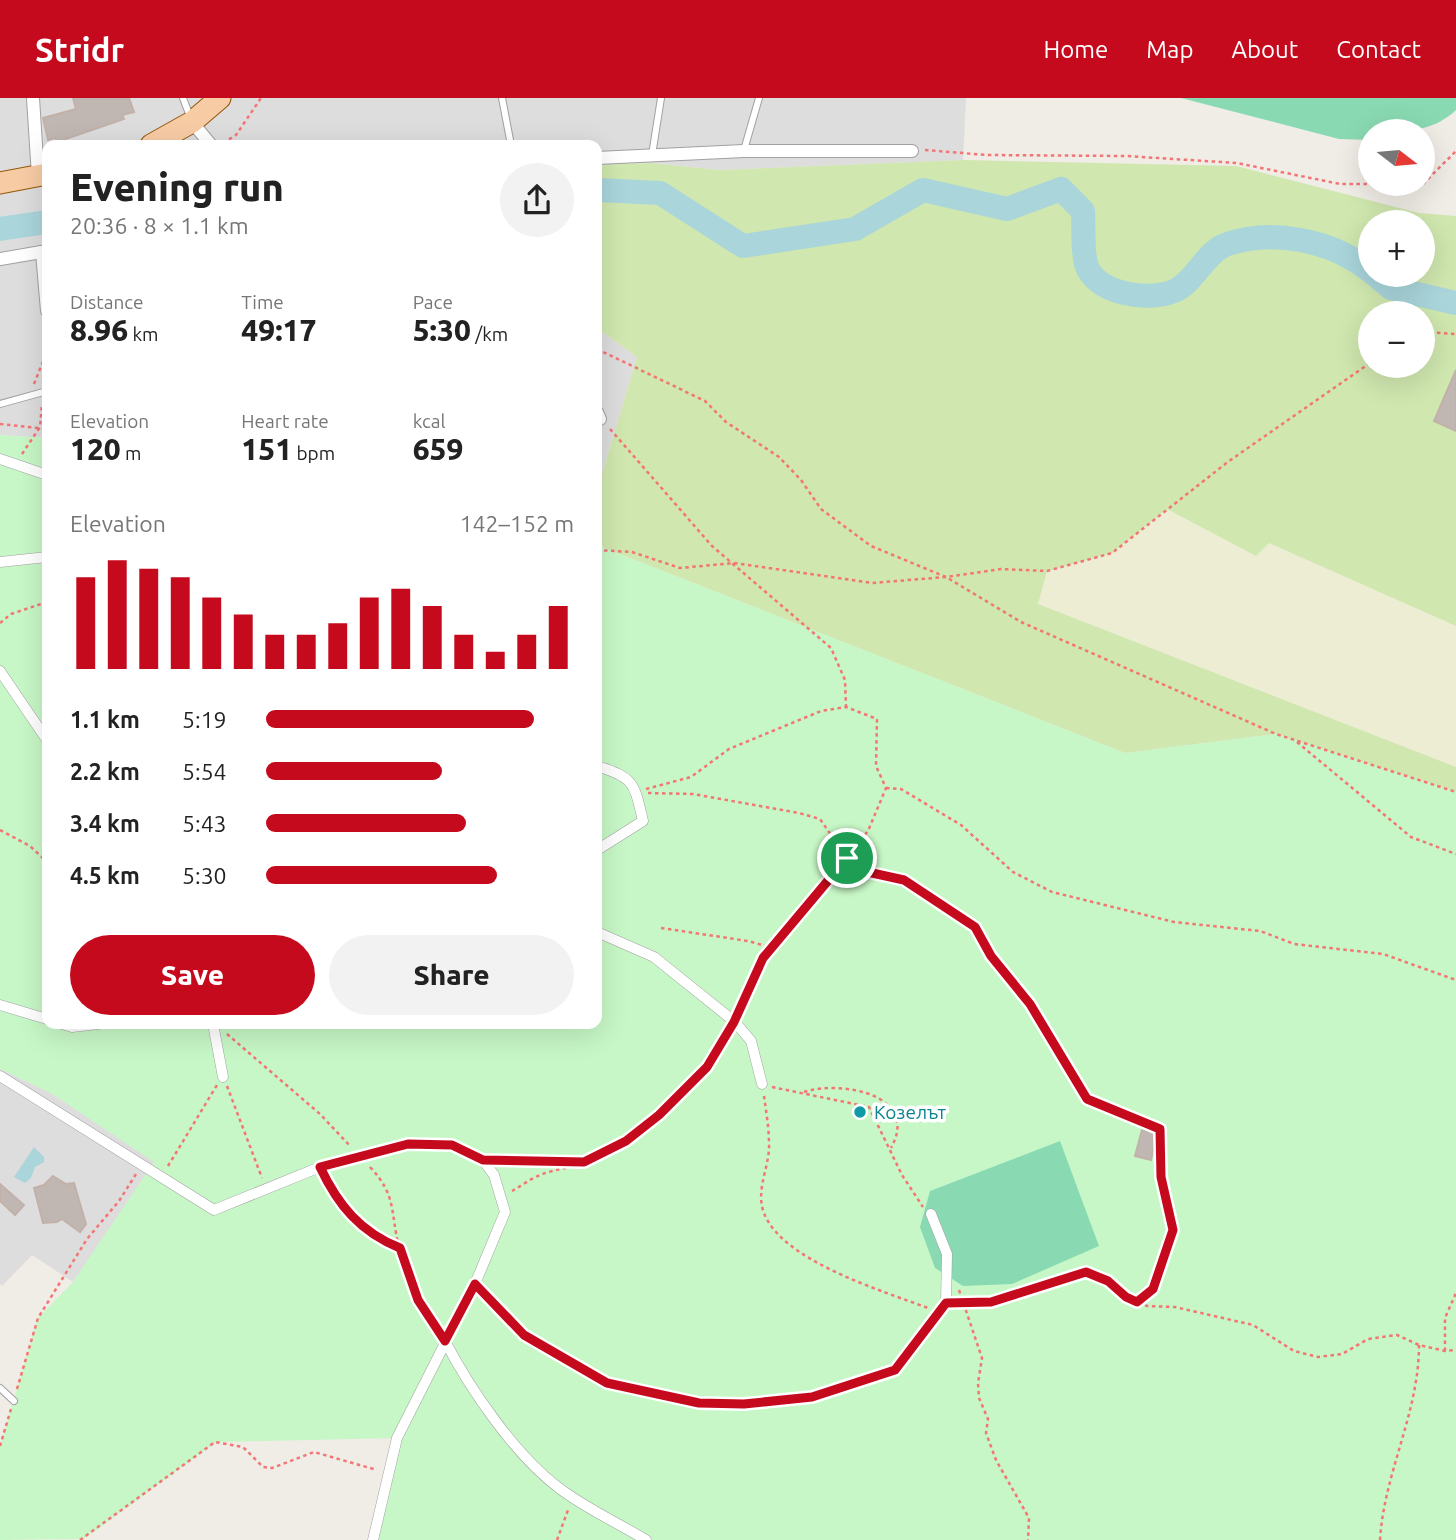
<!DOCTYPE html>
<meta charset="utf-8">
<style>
:root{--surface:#fff;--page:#f2f2f2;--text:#222;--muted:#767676;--accent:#c50a1d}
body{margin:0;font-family:Ubuntu,sans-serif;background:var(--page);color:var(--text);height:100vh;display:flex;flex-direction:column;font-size:26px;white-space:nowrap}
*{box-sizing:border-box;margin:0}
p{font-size:23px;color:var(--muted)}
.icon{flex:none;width:38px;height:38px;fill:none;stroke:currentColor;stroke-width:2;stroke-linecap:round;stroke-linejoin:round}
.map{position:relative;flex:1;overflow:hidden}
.panel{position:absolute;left:42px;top:42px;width:560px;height:889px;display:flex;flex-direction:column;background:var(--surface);border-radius:14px;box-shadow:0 7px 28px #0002}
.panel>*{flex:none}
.needle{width:46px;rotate:106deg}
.fabs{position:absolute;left:1358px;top:21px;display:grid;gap:14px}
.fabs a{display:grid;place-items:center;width:77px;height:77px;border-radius:50%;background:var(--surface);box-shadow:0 7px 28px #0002;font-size:35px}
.pin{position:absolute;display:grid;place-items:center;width:60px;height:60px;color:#fff;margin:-30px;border:4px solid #fff;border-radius:50%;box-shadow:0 2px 7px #0007}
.round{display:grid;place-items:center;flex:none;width:74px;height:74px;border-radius:37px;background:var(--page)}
.head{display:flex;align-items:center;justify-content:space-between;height:119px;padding:0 28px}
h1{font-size:38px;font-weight:800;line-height:52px}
.metrics{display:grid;grid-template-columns:repeat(3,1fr);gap:10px;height:119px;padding:7px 28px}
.metrics div{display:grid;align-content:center}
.metrics b{font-size:30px;font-weight:800}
.metrics small{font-size:19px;font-weight:400}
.metrics p{font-size:19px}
.chart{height:196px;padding:14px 28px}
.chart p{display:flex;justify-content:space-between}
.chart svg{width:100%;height:126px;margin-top:7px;stroke:var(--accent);stroke-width:6}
.button{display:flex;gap:14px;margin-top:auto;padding:14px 28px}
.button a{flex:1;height:80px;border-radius:42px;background:var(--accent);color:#fff;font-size:28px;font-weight:800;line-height:80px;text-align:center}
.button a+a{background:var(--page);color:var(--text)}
ul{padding:0 28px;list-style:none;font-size:23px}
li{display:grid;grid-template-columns:112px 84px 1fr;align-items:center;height:52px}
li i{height:18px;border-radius:9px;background:var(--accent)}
header{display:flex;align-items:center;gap:42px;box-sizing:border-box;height:98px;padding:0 35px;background:var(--accent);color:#fff}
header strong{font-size:33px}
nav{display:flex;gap:38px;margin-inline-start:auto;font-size:24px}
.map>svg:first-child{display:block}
</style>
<header>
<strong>Stridr</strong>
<nav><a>Home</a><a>Map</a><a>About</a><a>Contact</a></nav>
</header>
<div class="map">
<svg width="1456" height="1442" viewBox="0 0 1456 1442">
<rect width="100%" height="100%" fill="#f0ece6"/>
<g fill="#dedddd">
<path d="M0,0H966L963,62L719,72L651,65L597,67V47H47V340L0,337Z"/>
<path d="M597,230L637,259L597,393Z"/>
<path d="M0,971L51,995L155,1064L73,1184L32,1157L2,1188L0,1186Z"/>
</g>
<path fill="#ededd3" d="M1167,411L1256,458L1269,445L1456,528V669L1038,506L1044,473L1112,455Z"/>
<path fill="#d0e7af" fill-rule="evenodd" d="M963,62L1236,68L1419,115L1456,118V528L1269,445L1256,458L1167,411L1112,455L1047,473L1038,506L1456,669V694L1276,636L1125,655L597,447V393L637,259L597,230V67L651,65L719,72ZM1370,124H1423V177H1370ZM1370,215H1423V268H1370Z"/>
<path fill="#c7f7c6" d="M0,337L47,340V926H597V447L1125,655L1276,636L1456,694V1442H373L396,1340L216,1344L84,1441L0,1442V1348L38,1220L73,1184L154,1064L51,995L0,971Z"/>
<g fill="#89dab3">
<path d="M1181,0H1456V12C1430,36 1404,33 1370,33V42L1339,41Z"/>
<path d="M1060,1043L1099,1148L1012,1186L963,1188L935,1170L920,1129L930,1093Z"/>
</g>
<path fill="#a9d5db" d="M34,1049L44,1059V1064L35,1069L31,1080L25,1085L14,1079Z"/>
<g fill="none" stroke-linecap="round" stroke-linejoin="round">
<g stroke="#a9d5db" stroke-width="24">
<path d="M597,92L660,95L743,148L855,131L923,92L1007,111L1061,91L1083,113C1084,129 1082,150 1086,166C1095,196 1148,204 1174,193C1194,185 1205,155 1225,147C1271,130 1332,142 1370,173"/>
<path d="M0,131L47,124"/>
<path d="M1375,177L1391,190L1456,205"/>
</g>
</g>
<g fill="#c0b7b3" stroke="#c1b1a9" stroke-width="2">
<path d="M73,0H129L134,14L122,17L124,21L57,44L55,40L48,42L43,20L76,11Z"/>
<path d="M1456,272V333L1434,323Z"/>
<path d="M1142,1032L1157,1035L1151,1062L1135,1058Z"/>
<path d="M53,1078L66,1086L74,1085L86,1126L80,1134L62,1121L57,1124L43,1125L34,1090L44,1087Z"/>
<path d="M0,1086L24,1107L15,1117L0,1103Z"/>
</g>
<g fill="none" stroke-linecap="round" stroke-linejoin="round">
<defs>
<g id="service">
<path d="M183,0L191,21"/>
<path d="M502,0L511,47"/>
<path d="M744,52L759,0"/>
<path d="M652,57L661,0"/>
<path d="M0,306L47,293"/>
<path d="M0,1290L14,1303"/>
</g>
<g id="pedestrian">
<path d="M0,361L47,377"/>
<path d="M0,464L47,459"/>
<path d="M0,573L47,642"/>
<path d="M597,668C635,680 634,685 643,723L597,752"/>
<path d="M597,834L654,859L735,924L751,943L762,986"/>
<path d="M0,907L47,921"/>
<path d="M62,926L72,929L98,926"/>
<path d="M213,926L223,979"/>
<path d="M0,978L214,1112L320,1069L408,1046L452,1047L483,1062L494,1077L505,1114L475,1186L397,1340L373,1442"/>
<path d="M475,1186L524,1237L607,1285L699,1305L744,1306L812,1299L895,1272L946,1205L947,1156L931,1116"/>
<path d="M445,1243C470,1291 515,1357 559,1390C585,1410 618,1425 646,1442"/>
</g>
<g id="minor">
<path d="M33,0L38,78"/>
<path d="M192,24L211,47"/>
<path d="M597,60L744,53H912"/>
<path d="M42,154L47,213"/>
<path d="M0,161L47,153"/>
<path d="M597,314L600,321"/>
</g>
<g id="primary">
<path d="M151,47L192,24L220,0"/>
<path d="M0,85L47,76"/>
</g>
</defs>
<use href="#service" stroke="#a1a1a1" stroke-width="8"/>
<use href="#pedestrian" stroke="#a1a1a1" stroke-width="11"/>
<use href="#minor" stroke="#a1a1a1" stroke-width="14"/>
<use href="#primary" stroke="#935708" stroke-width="23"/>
<g stroke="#f37574" stroke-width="2.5" stroke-dasharray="3.5 3.5" stroke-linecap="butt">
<path d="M223,45L236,37L261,0"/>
<path d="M925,52L987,57L1126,58L1237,65L1340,86H1412"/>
<path d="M1423,86L1456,53"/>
<path d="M45,226L46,254"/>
<path d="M1423,234L1456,236"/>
<path d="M597,251L705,303L726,324L779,359L801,382L821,411L871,448L946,479L1001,471L1047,473L1112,455L1229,363L1370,265"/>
<path d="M43,285L46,253"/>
<path d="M34,286L44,261"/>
<path d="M0,326L47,331"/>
<path d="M610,331L712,448L831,550L845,582L846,609"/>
<path d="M22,356L40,329L42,306"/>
<path d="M597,452L632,454L680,470L734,465L872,485L946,479L1021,524L1276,636L1456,694"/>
<path d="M0,525L11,516L47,504"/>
<path d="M1297,644L1411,739L1456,756"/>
<path d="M886,690L901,691L961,727L1013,774L1052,794L1174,824L1260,833L1294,846L1383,856L1456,882"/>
<path d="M646,691L691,679L729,651L821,613L846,609L877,621L876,668L886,690L868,733L763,860L740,912"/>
<path d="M648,695L693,696L799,715L820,721L847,760L862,773L904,782L975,829L991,858L1030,907L1087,1001L1160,1031L1161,1079L1173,1131L1153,1191L1137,1204"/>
<path d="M0,732L30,748L47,764"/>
<path d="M661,830L748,843L773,850"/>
<path d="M227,936L320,1016L351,1049"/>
<path d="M227,988L262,1080"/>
<path d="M772,989L869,1009L902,1077L923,1109"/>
<path d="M804,994C840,982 921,996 891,1050"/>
<path d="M764,998C766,1013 769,1030 769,1046C770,1068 755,1092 764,1115C782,1163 883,1193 928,1210"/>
<path d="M497,1063L581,1064"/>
<path d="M168,1068L217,987"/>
<path d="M370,1069C397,1098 390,1113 399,1149C407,1180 422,1207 439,1234"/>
<path d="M325,1080C342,1113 366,1136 400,1150"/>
<path d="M512,1093C521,1088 530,1081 540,1077C555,1071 572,1070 587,1063C646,1036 695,988 729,934"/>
<path d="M959,1192L982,1260L978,1285L979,1300L988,1321L986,1335L996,1362L1029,1420L1028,1442"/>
<path d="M957,1206L991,1204L1086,1173L1108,1183L1126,1199L1147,1208L1175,1209L1253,1227L1294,1253L1318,1259L1342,1256L1368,1241L1397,1237L1419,1247L1445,1253L1456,1252"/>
<path d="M1445,1253V1220L1456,1195"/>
<path d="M17,1291L38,1220L87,1141L119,1103L136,1076"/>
<path d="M0,1348L11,1311"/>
<path d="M80,1442L215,1344L243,1349L263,1369L272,1370L314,1354L377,1372"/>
<path d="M557,1442L568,1412"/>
<path d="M1380,1442C1384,1375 1419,1315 1419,1247"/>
</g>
<use href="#service" stroke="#fff" stroke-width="6"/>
<use href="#pedestrian" stroke="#fff" stroke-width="10"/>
<use href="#minor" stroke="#fff" stroke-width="12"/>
<use href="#primary" stroke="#f7cba4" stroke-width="21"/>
</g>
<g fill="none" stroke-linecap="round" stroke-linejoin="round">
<defs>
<path id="route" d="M847,760L863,773L904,782L975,829L991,858L1030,906L1087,1001L1160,1031L1161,1079L1173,1132L1153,1191L1137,1204L1126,1199L1108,1183L1086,1174L991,1204L946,1205L895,1272L812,1299L744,1306L699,1305L607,1285L524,1237L475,1186L445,1243L418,1202L400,1150C360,1134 338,1107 320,1069L408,1046L452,1047L483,1062L584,1064L626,1043L659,1017L707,969L734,924L763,860Z"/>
</defs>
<use href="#route" stroke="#fff" stroke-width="14"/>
<use href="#route" stroke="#c50a1d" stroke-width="9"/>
</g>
<circle fill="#0f9aa8" stroke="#fff" stroke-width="2.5" cx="860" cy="1014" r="7"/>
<g text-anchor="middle" stroke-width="7" stroke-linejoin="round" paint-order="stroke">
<g font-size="19" fill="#0d838f" stroke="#fff" text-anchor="start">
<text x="874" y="1021">Козелът</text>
</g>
</g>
</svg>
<div class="fabs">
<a><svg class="needle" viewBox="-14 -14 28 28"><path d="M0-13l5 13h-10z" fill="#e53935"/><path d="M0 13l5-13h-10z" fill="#767676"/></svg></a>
<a>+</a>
<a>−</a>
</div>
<div class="pin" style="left:847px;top:760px;background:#1e9e55"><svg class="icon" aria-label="arrive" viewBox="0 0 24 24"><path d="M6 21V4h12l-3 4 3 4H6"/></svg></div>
<section class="panel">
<div class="head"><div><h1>Evening run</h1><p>20:36 · 8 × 1.1 km</p></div><a class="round"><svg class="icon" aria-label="share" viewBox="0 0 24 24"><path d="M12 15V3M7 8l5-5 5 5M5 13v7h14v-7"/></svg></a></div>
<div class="metrics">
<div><p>Distance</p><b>8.96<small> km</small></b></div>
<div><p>Time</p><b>49:17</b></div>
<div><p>Pace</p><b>5:30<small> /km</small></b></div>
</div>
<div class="metrics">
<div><p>Elevation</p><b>120<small> m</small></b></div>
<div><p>Heart rate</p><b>151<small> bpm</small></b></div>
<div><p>kcal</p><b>659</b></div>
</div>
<div class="chart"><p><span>Elevation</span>142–152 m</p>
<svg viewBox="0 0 160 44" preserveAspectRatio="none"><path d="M5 44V12M15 44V6M25 44V9M35 44V12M45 44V19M55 44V25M65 44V32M75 44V32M85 44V28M95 44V19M105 44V16M115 44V22M125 44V32M135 44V38M145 44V32M155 44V22"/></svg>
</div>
<ul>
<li><b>1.1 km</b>5:19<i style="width:87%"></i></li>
<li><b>2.2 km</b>5:54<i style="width:57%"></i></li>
<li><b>3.4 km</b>5:43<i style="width:65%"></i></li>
<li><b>4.5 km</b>5:30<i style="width:75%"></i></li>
</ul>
<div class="button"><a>Save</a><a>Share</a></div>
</section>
</div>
